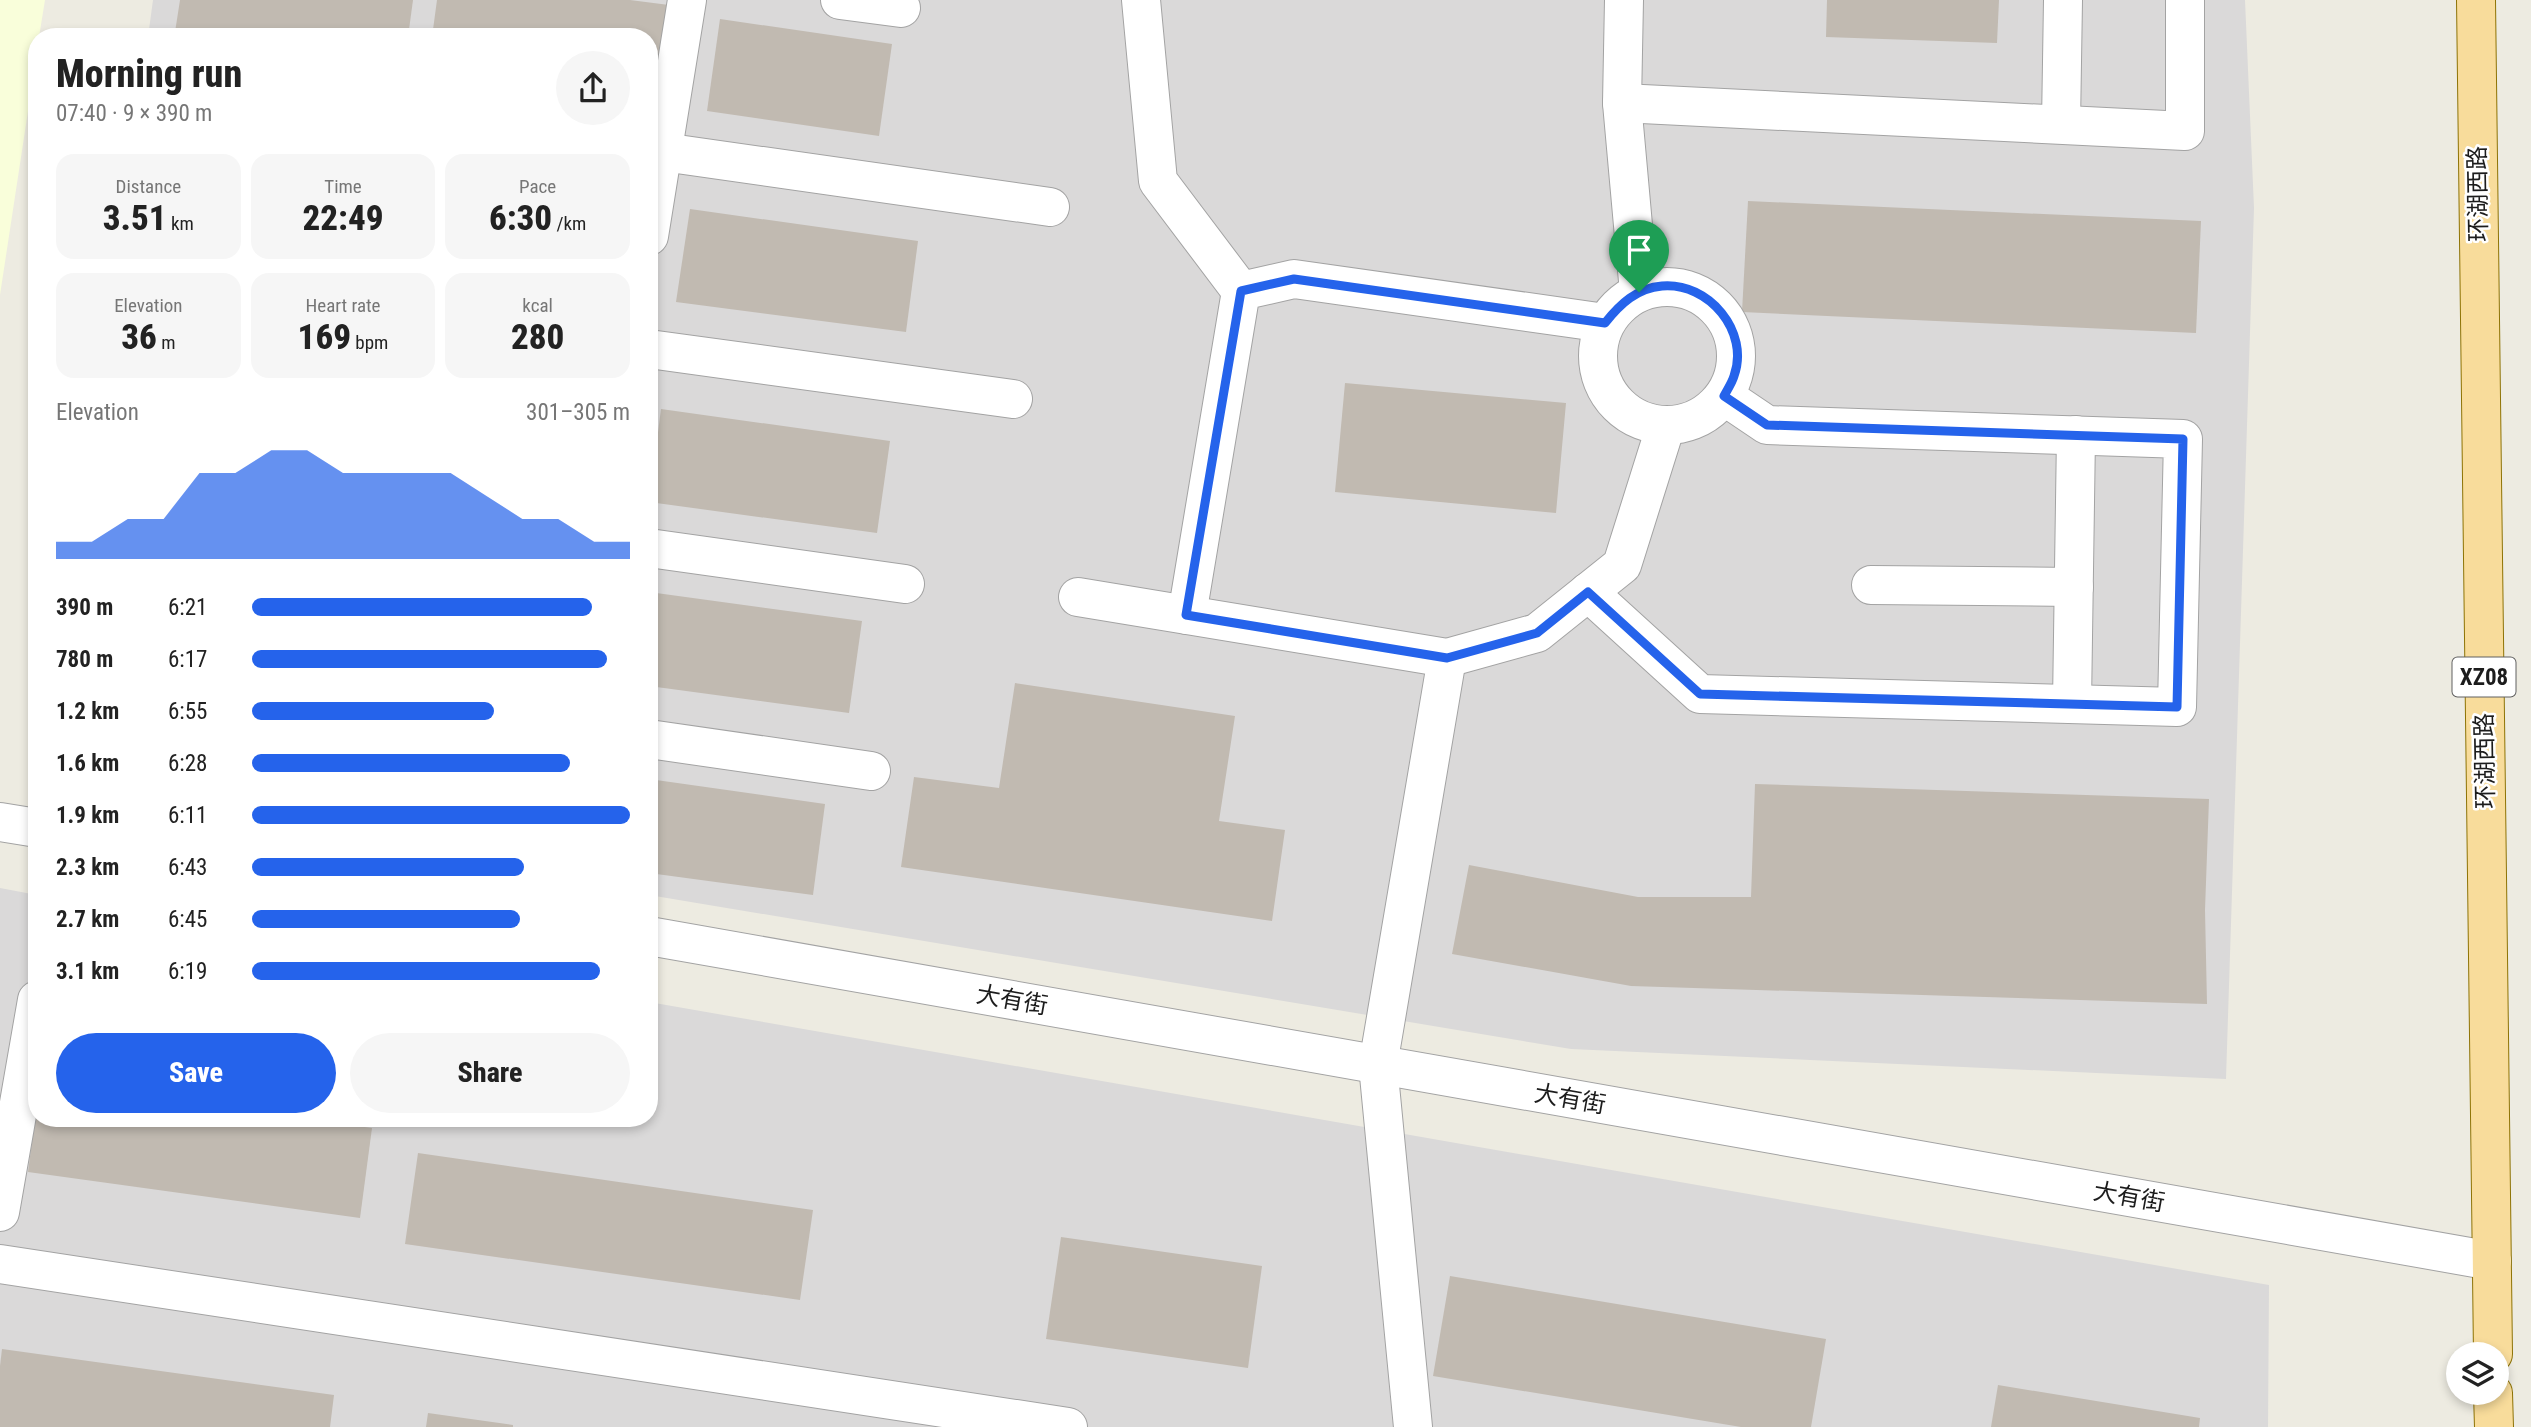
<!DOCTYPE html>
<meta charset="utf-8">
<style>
:root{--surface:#fff;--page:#f6f6f6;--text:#222;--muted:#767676;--accent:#2563eb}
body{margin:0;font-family:"Roboto Condensed","Noto Sans SC",sans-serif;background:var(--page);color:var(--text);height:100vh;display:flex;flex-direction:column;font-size:26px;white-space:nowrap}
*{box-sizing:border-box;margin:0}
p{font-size:23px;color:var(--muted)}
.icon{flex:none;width:38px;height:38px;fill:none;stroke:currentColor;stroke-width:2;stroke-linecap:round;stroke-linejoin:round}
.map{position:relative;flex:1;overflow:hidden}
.details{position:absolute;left:28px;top:28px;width:630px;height:1099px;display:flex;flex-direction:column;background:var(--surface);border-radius:28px;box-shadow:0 4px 10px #0003}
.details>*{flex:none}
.tools{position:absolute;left:2446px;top:1342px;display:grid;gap:14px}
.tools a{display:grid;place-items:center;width:63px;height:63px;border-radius:50%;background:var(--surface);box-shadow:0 4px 10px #0003;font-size:35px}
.pin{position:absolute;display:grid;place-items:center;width:60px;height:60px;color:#fff;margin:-72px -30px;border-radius:50% 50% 50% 0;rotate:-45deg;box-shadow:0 0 7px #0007}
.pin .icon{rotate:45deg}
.round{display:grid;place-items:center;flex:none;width:74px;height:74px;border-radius:37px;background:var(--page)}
.head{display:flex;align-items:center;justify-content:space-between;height:119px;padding:0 28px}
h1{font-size:38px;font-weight:800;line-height:52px}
.figures{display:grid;grid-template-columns:repeat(3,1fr);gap:10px;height:119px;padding:7px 28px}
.figures div{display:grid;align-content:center;border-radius:18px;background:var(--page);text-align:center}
.figures b{font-size:35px;font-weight:800}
.figures small{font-size:19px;font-weight:400}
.figures p{font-size:19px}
.chart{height:196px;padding:14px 28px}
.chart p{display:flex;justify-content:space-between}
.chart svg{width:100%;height:126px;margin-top:7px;fill:var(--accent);opacity:.7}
.action{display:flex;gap:14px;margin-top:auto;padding:14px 28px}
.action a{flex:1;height:80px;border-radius:42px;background:var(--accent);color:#fff;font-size:28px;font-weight:800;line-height:80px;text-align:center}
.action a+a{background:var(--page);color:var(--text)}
ul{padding:0 28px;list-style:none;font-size:23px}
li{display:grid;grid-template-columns:112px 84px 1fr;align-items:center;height:52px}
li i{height:18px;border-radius:9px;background:var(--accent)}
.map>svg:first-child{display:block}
</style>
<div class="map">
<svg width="2531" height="1427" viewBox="0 0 2531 1427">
<rect width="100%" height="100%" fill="#edebe1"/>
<g fill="#dad9d9">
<path d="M153,0H2245L2254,208L2226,1079L1571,1049L649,895V37H148Z"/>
<path d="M0,888L37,895V1118H649V1002L2269,1285L2268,1427H0Z"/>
</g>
<path fill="#f9feda" d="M0,0H45L39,37H37V52L0,295Z"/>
<g fill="#c1bab1">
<path d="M180,0H413L408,37H210L175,32Z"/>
<path d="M437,0H630L669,5L656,98L649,97V37H432Z"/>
<path d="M1827,0H1999L1997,43L1826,37Z"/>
<path d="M720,19L892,44L879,136L707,111Z"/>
<path d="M1748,201L2201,221L2196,333L1742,312Z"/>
<path d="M690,209L918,241L906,332L676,302Z"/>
<path d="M1345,383L1566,403L1556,513L1335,492Z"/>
<path d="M661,409L890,441L877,533L649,502Z"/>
<path d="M649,592L862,621L849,713L649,686Z"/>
<path d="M1015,683L1235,716L1219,821L1285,830L1272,921L901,867L914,777L999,788Z"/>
<path d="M649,779L825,804L813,895L649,873Z"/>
<path d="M1755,784L2209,799L2205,910L2207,1004L1631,986L1452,954L1469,865L1638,897H1751Z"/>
<path d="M35,1118H300L372,1128L360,1218L28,1172Z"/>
<path d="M418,1153L813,1210L800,1300L405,1244Z"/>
<path d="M1061,1237L1262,1266L1248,1368L1046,1339Z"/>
<path d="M1450,1276L1826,1339L1811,1427H1741L1433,1376Z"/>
<path d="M2,1349L334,1395L330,1427H0V1366Z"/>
<path d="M1998,1385L2200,1418L2199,1427H1991Z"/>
<path d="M428,1413L513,1425V1427H426Z"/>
</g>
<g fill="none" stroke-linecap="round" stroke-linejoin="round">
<defs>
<g id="minor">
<path d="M840,0L901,8"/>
<path d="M1141,0L1158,181L1241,291"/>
<path d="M1624,0L1622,103L1639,292"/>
<path d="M1622,103L2185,131V0"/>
<path d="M2061,124L2063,0"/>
<path d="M649,150L1050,207"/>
<path d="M649,236L687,0"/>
<circle cx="1667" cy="356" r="69"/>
<path d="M649,349L1013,399"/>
<path d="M649,548L905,584"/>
<path d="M1871,585L2074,587"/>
<path d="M1588,592L1700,694L2177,707L2183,439L1767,425L1724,396"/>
<path d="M1078,597L1447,658L1537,633L1622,565L1666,425"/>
<path d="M1187,615L1241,291L1294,279L1605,323"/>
<path d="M2072,704L2076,435"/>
<path d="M649,739L871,771"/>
<path d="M0,822L37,828"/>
<path d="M649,936L2492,1261"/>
<path d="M0,1212L37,1000"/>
<path d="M0,1264L1068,1427"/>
<path d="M1413,1427L1378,1065L1447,658"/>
</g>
<g id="major">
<path d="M2476,0L2493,1354"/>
<path d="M2493,1393L2494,1427"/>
</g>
</defs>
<use href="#minor" stroke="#a3a3a3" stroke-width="40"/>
<use href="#major" stroke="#8e7305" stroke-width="40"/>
<use href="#minor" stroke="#fff" stroke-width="38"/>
<use href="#major" stroke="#f8dc9b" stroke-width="38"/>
</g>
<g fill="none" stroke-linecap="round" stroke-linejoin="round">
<defs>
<path id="route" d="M1294,279L1605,323C1620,304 1637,288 1662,286C1709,282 1750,332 1734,376C1732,383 1727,390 1724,396L1767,425L2183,439L2177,707L1700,694L1588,592L1537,633L1447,658L1186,615L1241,291Z"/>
</defs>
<use href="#route" stroke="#fff" stroke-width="14"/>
<use href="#route" stroke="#2563eb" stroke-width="9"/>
</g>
<g text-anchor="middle" stroke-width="5" stroke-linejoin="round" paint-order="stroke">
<rect fill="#fff" stroke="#606060" stroke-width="2" x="2452.5" y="657.5" width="63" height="39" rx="5"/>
<g font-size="23" font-weight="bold" fill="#1c1c1c">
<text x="2484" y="685">XZ08</text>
</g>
<g font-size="24" fill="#1c1c1c" stroke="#fff">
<text transform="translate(2478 194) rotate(-91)" y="8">环湖西路</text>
<text transform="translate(2485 761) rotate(-91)" y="8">环湖西路</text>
<text transform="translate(1012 1000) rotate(10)" y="8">大有街</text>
<text transform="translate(1570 1099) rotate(10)" y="8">大有街</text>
<text transform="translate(2129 1197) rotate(10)" y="8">大有街</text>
</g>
</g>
</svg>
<div class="tools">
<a><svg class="icon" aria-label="layers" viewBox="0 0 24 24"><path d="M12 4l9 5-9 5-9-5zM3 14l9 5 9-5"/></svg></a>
</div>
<div class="pin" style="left:1639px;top:292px;background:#1e9e55"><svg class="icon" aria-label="arrive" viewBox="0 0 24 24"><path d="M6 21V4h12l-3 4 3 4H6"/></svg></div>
<section class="details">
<div class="head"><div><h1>Morning run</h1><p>07:40 · 9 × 390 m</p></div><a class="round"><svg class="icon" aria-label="share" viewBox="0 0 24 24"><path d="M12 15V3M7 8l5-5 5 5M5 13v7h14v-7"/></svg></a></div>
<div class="figures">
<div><p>Distance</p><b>3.51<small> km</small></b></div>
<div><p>Time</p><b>22:49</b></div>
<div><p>Pace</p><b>6:30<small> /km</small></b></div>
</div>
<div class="figures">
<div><p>Elevation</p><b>36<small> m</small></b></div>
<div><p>Heart rate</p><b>169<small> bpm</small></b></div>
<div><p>kcal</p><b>280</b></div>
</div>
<div class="chart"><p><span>Elevation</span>301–305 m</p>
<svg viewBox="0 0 160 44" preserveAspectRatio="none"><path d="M0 44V38L10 38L20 30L30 30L40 14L50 14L60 6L70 6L80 14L90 14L100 14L110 14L120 22L130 30L140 30L150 38L160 38V44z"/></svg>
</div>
<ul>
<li><b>390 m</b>6:21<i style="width:90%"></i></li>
<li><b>780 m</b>6:17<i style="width:94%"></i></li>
<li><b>1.2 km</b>6:55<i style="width:64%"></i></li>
<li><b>1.6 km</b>6:28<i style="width:84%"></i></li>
<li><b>1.9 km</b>6:11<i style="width:100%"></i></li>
<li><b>2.3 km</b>6:43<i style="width:72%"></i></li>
<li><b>2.7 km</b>6:45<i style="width:71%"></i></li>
<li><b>3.1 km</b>6:19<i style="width:92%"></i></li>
</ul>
<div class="action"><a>Save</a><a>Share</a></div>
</section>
</div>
